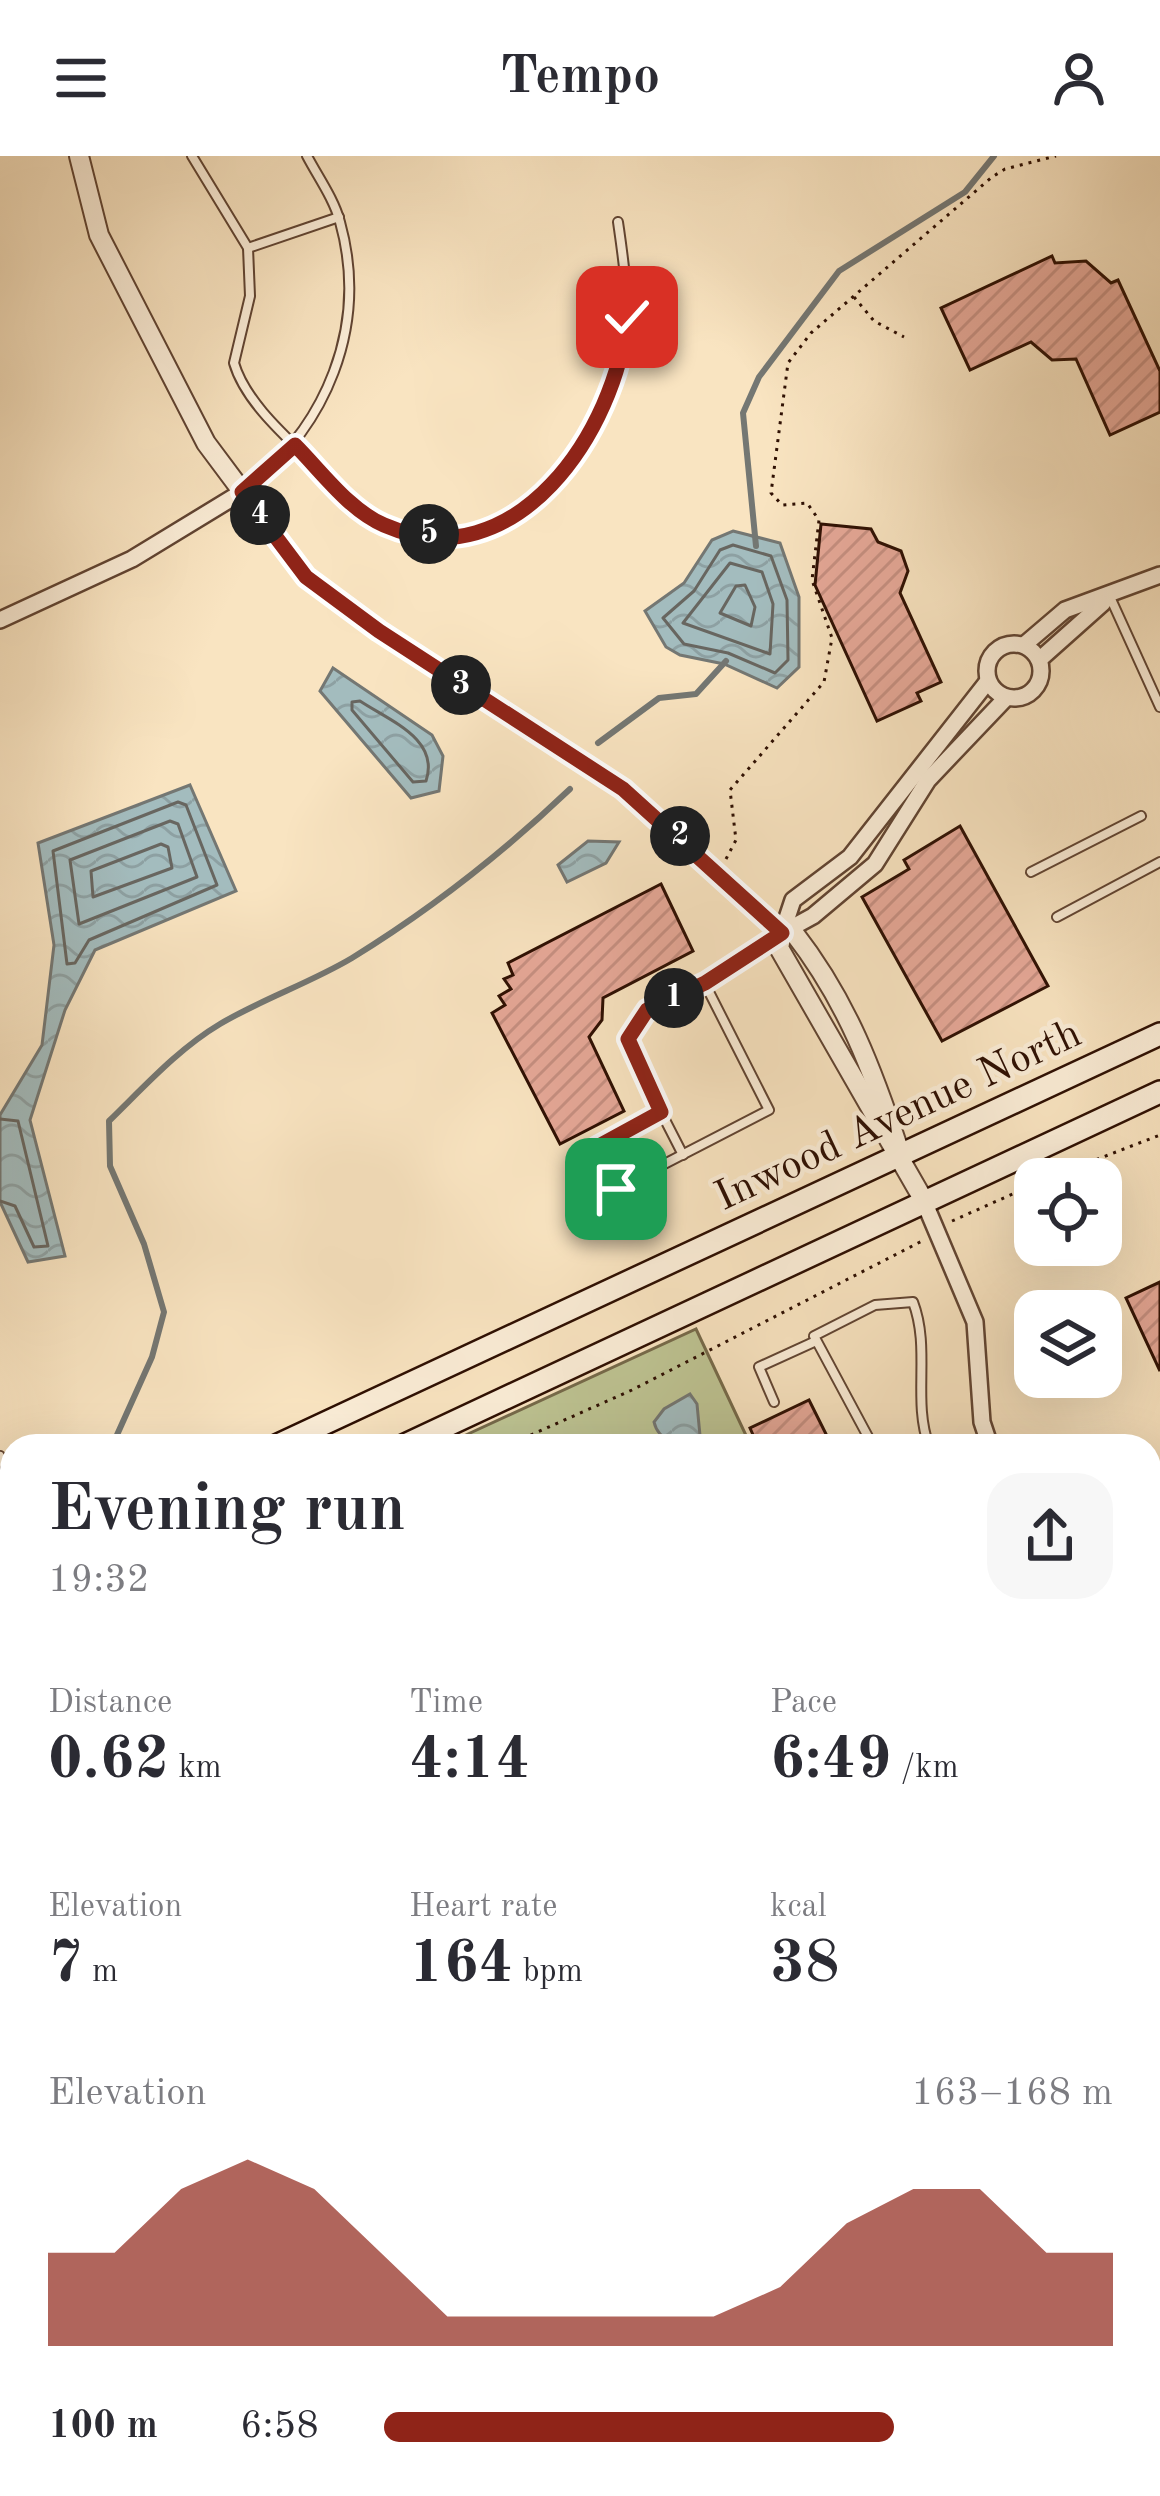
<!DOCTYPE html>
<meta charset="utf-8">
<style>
:root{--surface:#fff;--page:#f7f7f7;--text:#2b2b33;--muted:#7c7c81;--accent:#8f2418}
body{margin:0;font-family:"Old Standard TT",serif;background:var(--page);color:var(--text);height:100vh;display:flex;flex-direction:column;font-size:45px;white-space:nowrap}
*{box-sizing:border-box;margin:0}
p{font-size:39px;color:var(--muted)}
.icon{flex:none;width:66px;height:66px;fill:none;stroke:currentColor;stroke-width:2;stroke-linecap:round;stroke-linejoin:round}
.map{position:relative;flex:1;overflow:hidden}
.drawer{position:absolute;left:0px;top:1278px;width:1161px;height:1062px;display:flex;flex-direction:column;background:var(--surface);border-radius:36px 36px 0 0;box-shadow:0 12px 48px #0002}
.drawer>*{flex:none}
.tools{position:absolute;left:1014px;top:1002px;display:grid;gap:24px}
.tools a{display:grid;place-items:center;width:108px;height:108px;border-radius:24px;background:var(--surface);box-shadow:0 12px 48px #0002;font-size:60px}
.pin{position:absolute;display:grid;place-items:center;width:102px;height:102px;color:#fff;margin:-51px;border-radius:24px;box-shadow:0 6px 18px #0006}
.km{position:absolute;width:60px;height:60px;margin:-30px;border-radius:50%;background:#222;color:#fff;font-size:33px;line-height:60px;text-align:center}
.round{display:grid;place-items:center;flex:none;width:126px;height:126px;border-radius:36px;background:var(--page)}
.head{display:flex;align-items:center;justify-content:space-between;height:204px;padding:0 48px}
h1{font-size:66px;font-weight:600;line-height:90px}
.figures{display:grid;grid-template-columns:repeat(3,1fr);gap:18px;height:204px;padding:12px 48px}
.figures div{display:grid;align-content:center}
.figures b{font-size:60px;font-weight:600}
.figures small{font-size:33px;font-weight:400}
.figures p{font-size:33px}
.chart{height:336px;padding:24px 48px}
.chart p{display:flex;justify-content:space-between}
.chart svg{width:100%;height:216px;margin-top:12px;fill:var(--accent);opacity:.7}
ul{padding:0 48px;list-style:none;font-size:39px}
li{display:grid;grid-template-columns:192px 144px 1fr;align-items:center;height:90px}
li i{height:30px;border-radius:15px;background:var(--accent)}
header{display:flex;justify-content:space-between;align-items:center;height:156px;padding:0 48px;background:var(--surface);font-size:54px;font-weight:600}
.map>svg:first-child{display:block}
</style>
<header><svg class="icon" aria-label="menu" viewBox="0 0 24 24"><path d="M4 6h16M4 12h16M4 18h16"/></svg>Tempo<svg class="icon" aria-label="person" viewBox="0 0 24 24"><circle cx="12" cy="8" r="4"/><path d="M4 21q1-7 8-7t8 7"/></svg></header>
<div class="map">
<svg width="1160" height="2340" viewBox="0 0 1160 2340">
<defs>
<pattern id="water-waves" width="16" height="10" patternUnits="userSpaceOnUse" patternTransform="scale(3)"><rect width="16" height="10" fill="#a3bcbe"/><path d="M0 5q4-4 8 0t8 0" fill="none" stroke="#8da0a2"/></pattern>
<pattern id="building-hatch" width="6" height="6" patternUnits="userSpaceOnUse" patternTransform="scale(3)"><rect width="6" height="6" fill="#e6a898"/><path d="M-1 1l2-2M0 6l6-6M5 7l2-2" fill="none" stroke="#c68f81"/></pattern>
</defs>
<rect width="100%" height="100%" fill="#f9e4c1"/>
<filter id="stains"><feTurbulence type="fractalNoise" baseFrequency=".00167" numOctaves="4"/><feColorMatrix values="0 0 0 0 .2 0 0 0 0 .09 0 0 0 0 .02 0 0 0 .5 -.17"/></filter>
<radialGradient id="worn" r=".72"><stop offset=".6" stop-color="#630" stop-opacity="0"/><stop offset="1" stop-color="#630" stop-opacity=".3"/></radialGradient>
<g fill="#bec493" stroke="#766a4a" stroke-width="3">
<path d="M696,1173L751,1290H442Z"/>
<path d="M1149,1467L1160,1491V2340H0V1500L12,1494V2328H1149Z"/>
</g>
<g fill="url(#water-waves)" stroke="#747773" stroke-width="3">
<path d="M733,375L780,387L799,441V511L777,532L724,508L680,499L666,491L645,455L684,427L712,384Z"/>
<path d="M333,512L432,579L443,600L439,635L411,642L320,535Z"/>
<path d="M190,629L236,735L95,794L65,854L30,964L65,1100L28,1106L0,1046V959L42,889L54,789L38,687Z"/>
<path d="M588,685L619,686L606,707L567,726L558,709Z"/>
<path d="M690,1238L697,1248L701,1290C683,1290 659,1288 654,1266L664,1253Z"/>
</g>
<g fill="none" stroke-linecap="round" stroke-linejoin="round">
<g stroke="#686660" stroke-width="3">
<path d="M733,389L771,400L787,444L788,504L775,517L728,497L684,488L663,462L694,435L720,394Z"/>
<path d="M730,407L762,416L773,448L770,498L683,467Z"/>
<path d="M745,429L755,451L751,470L720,457L736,430Z"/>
<path d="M360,545C390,565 440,583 426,625L413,626L352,554V546Z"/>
<path d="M178,646L186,649L217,729L89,784L75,807L67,808L53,695Z"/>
<path d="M170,665L178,668L197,721L79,768L70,704Z"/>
<path d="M161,688L168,691L172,712L93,741L91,715Z"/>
<path d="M0,963L18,965L48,1090L34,1091L15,1050L0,1045"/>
</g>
<g stroke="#747773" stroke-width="6">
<path d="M756,390L743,257L759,221L839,115L965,36L994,0"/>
<path d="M598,587L659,542L696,538L726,505"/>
<path d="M112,1290L152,1201L164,1156L144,1088L110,1010L109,965C144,931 178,893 220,868C262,843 310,827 352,802C430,754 504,696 570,633"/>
<path d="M0,1581L12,1552"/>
</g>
</g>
<g fill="url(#building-hatch)" stroke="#2e0f02" stroke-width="3">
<path d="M1052,100L1055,107L1086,105L1111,127L1118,124L1160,215V256L1110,279L1076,203L1052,204L1031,186L970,214L941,152Z"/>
<path d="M821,368L871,373L878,386L901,395L908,415L900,437L941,526L917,537L921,545L877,565L815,429Z"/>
<path d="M960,670L1048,830L942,885L862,741L909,713L904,704Z"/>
<path d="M661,728L693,795L603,842L602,864L589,881L624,955L560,988L492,857L505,849L499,840L511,833L504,823L513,819L508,807Z"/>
<path d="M1160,1126V1215L1126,1142Z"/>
<path d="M809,1244L832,1290H758L750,1272Z"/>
</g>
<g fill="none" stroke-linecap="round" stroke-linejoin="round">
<defs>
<g id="service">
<path d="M192,0L248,92"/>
<path d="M339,61L248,92L250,140L234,207C245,245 285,280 313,307C334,328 355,355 382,368C489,420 596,309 620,213C633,164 625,115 618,66"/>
<path d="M242,336C327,272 369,170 340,66C334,43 318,21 307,0"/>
<path d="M1110,441L1160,551"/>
<path d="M1031,716L1141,660"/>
<path d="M1057,761L1160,706"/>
<path d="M705,828L769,954L616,1033L594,1000L597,991L661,956L629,883L647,854L705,828L775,781"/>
<path d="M661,956L683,999"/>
<path d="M774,1246L759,1211L816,1185"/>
<path d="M873,1290L814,1180L875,1149L913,1146C931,1193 912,1244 929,1290"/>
<path d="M0,1300L10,1321L0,1346"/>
<path d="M1149,1408L1160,1402"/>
<path d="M1149,1546L1160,1570"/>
<path d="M1149,1675L1160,1699"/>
</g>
<g id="minor">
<path d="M0,464L132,403L242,336"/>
<circle cx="1014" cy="515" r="27"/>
<path d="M1024,489L1065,454L1160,419"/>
<path d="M1039,504L1103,447"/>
<path d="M782,777L793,744L850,701L988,525"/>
<path d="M782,777L813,760L875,708L928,624L1006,542"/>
<path d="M923,1043L975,1166L982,1266L990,1290"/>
</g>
<g id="tertiary">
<path d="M79,0L99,79L206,287L306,421L379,475L623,633L782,777H794C847,845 873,915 900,997"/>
<path d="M782,777L779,792L923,1043"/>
</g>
<g id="secondary">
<path d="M276,1290L1160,878"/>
<path d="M403,1290L1160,936"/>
<path d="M0,1420L12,1415"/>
<path d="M0,1478L12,1472"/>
</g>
</defs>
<use href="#service" stroke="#614432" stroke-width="12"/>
<use href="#minor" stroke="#614432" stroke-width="20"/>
<use href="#tertiary" stroke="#614432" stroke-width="22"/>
<use href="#secondary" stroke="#2e0f02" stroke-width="26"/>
<g stroke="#2e0f02" stroke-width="3" stroke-dasharray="3 6" stroke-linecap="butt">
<path d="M854,141L874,165L904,181"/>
<path d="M726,703L736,684L730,634L824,526L832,482L812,424L819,364L807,347L782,349L771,337L788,207L811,177L992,21L1005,13L1056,0"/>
<path d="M1046,1023L1160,979"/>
<path d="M952,1065L1035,1028"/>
<path d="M506,1290L632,1234L924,1084"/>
<path d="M0,1508L12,1502"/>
</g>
<use href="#service" stroke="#fbedd7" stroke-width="8"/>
<use href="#minor" stroke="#fbedd7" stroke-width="15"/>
<use href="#tertiary" stroke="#fbedd7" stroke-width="18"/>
<use href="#secondary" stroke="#fbedd7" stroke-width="21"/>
</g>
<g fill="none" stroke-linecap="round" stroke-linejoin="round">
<defs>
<path id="route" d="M616,1033L594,1000L597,991L661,956L628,883L647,854L705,827L782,777L623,633L379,475L306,421L242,336L295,289C321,315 349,354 384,369C516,427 617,273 627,161"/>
</defs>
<use href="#route" stroke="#fff" stroke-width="24"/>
<use href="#route" stroke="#8f2418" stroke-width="15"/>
</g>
<g text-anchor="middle" stroke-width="9" stroke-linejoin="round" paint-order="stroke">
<g font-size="42" fill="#2e0f02" stroke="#fbedd7">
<text transform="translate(897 957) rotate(-25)" y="15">Inwood Avenue North</text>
</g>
</g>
<rect width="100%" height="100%" filter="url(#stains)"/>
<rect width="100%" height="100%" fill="url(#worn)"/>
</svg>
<div class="tools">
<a><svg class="icon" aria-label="locate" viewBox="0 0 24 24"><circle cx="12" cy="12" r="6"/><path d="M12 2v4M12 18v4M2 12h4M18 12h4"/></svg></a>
<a><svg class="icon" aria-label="layers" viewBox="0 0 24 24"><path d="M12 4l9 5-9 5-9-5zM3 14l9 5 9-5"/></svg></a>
</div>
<div class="pin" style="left:616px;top:1033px;background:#1e9e55"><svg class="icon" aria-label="arrive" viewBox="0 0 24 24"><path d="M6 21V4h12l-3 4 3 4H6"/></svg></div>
<div class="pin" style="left:627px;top:161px;background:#d93025"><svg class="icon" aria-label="check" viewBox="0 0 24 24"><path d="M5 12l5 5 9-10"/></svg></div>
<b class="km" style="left:674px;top:842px">1</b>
<b class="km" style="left:680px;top:680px">2</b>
<b class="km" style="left:461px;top:529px">3</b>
<b class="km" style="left:260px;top:359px">4</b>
<b class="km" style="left:429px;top:378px">5</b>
<section class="drawer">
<div class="head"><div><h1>Evening run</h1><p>19:32</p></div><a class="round"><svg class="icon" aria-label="share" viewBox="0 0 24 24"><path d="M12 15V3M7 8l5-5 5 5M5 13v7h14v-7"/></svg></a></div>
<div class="figures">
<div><p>Distance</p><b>0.62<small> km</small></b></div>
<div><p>Time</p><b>4:14</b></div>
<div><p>Pace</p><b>6:49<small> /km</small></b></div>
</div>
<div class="figures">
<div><p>Elevation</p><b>7<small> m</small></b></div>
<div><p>Heart rate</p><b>164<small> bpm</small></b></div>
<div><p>kcal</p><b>38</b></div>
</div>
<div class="chart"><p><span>Elevation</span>163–168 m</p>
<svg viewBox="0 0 160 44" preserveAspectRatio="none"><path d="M0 44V25L10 25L20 12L30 6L40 12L50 25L60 38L70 38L80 38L90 38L100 38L110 32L120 19L130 12L140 12L150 25L160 25V44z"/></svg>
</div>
<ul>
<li><b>100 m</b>6:58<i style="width:70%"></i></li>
</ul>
</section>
</div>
